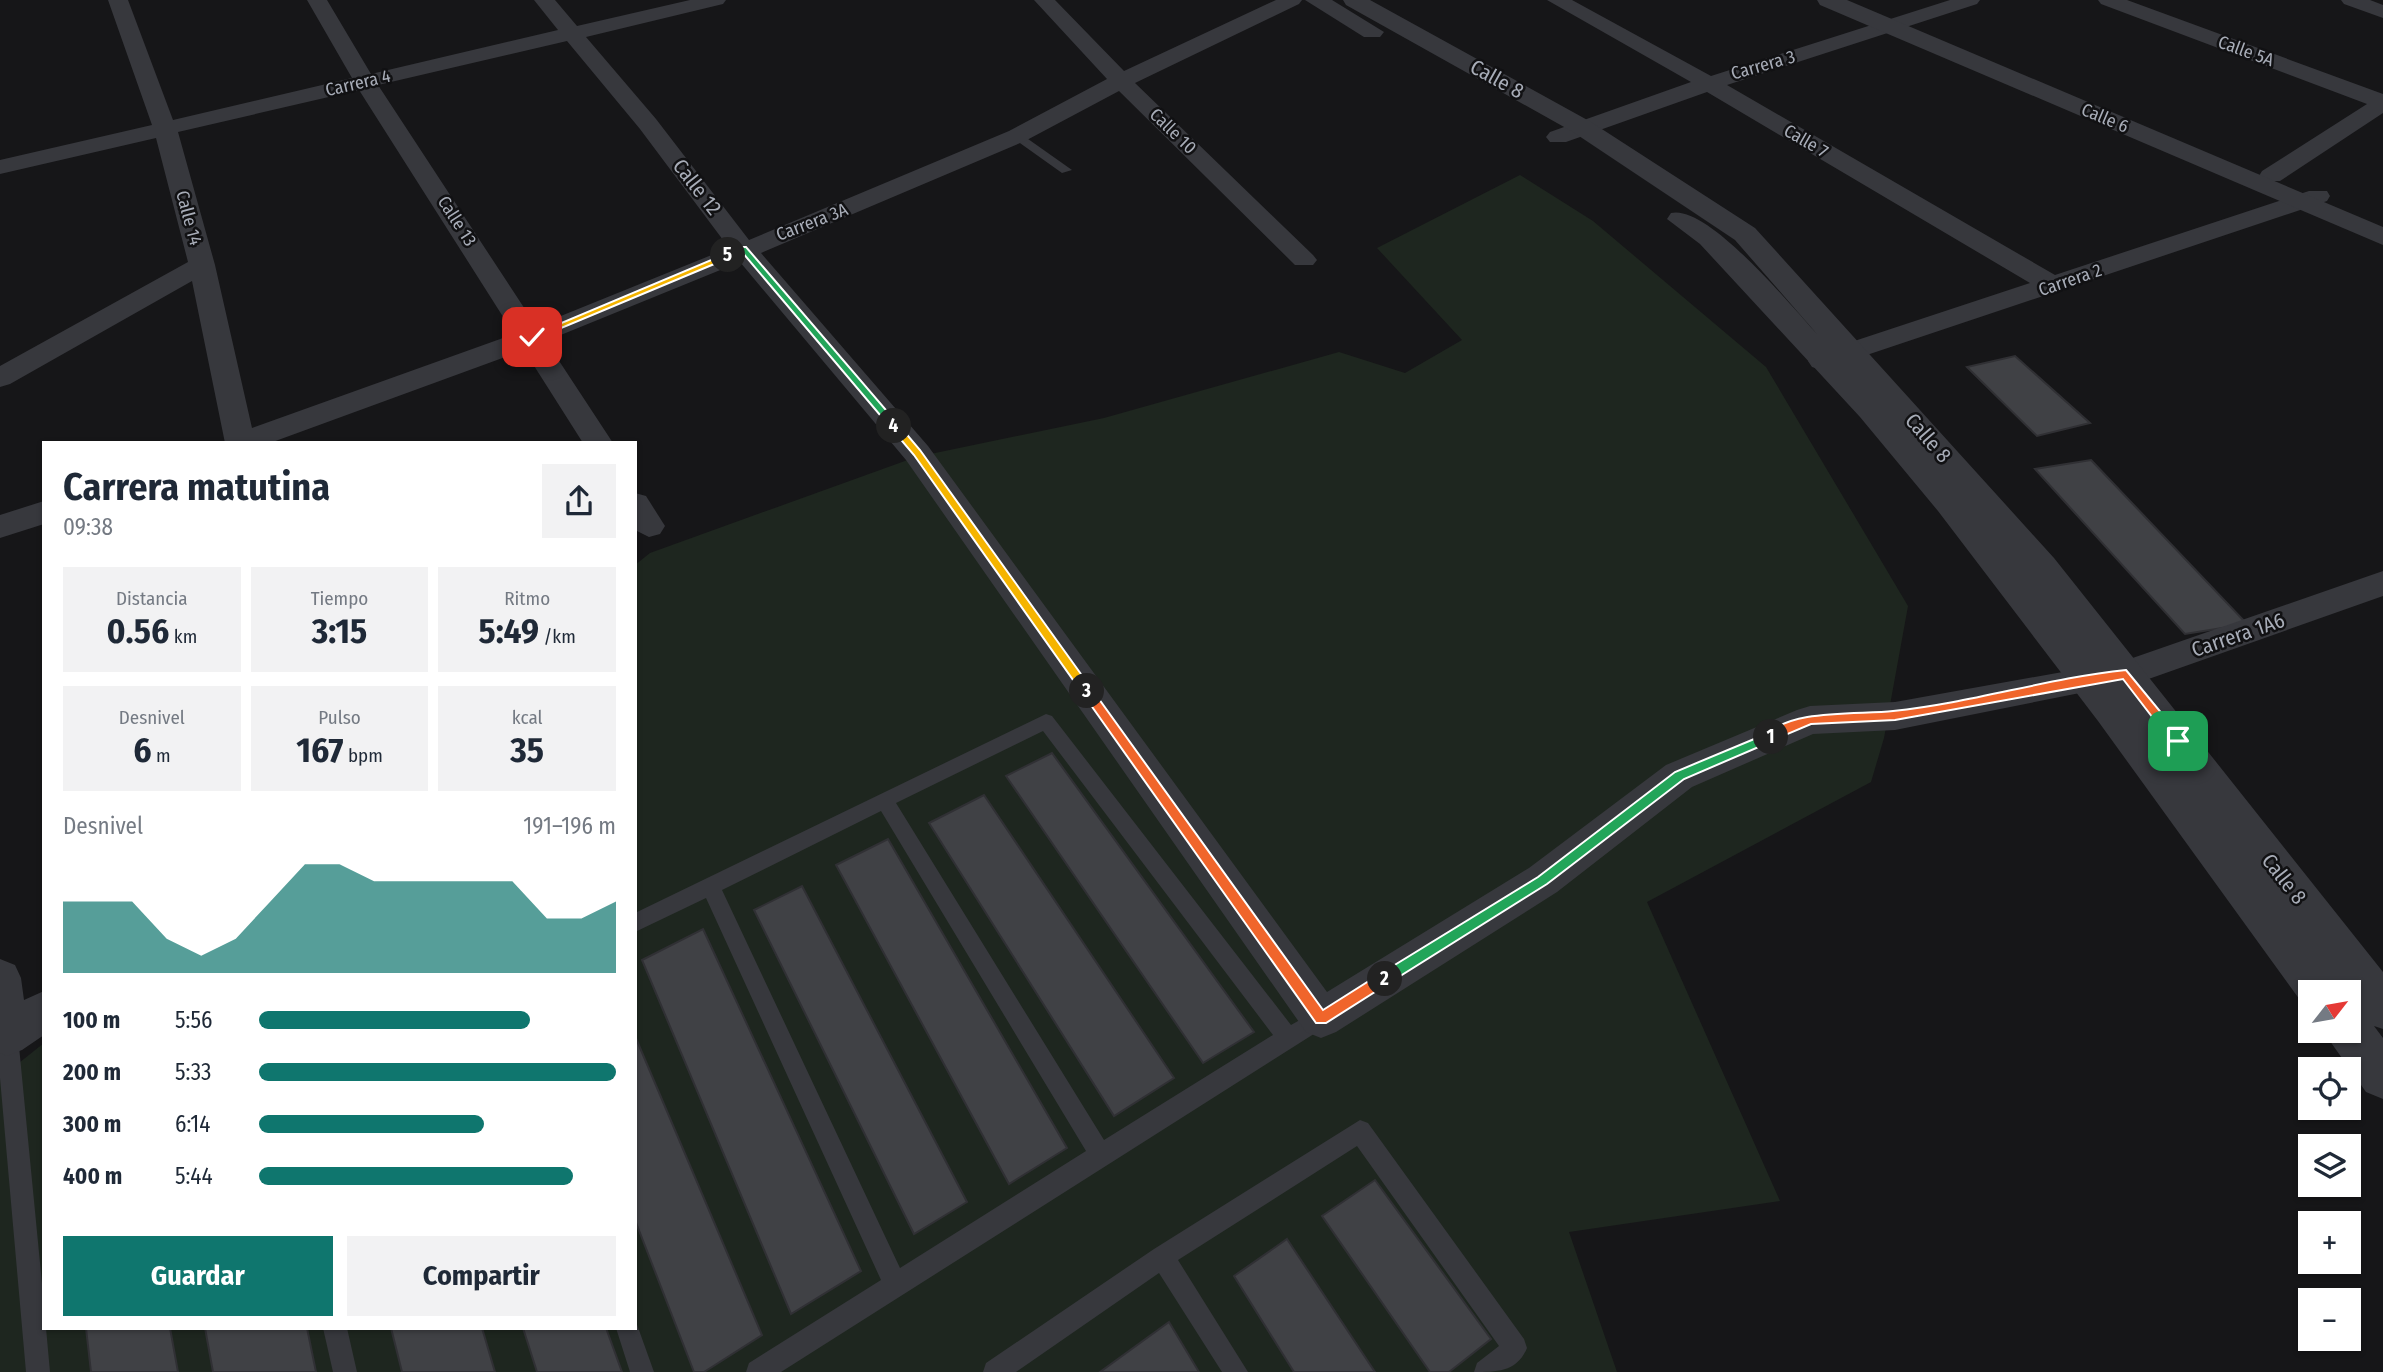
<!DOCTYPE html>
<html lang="es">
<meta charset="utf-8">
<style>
:root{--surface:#fff;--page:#f2f2f3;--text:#1f2937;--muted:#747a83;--accent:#0f766e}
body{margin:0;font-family:"Fira Sans Condensed",sans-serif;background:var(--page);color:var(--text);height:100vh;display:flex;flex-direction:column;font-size:26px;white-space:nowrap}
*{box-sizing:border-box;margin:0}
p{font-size:23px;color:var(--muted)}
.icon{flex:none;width:38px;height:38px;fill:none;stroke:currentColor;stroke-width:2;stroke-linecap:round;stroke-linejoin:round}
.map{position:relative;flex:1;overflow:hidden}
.panel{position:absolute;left:42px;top:441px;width:595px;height:889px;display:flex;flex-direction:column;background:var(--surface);border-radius:0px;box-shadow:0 2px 5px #0004}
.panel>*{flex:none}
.needle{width:46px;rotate:59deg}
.controls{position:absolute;left:2298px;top:980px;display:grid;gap:14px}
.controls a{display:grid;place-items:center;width:63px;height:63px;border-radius:0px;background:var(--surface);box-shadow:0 2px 5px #0004;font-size:35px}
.pin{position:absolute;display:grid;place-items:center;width:60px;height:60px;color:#fff;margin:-30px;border-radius:14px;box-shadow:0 4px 10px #0006}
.km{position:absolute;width:35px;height:35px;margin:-18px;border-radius:50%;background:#222;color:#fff;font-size:19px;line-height:35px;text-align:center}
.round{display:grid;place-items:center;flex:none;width:74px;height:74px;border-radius:0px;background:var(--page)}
.overview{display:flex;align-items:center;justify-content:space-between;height:119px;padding:0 21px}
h1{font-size:38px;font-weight:700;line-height:52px}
.stats{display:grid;grid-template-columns:repeat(3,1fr);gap:10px;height:119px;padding:7px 21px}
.stats div{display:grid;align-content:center;border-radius:0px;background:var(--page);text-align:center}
.stats b{font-size:35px;font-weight:700}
.stats small{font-size:19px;font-weight:400}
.stats p{font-size:19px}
.chart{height:196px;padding:14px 21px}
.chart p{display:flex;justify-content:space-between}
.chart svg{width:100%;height:126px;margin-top:7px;fill:var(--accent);opacity:.7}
.button{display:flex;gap:14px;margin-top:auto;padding:14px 21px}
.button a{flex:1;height:80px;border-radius:0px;background:var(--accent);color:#fff;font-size:28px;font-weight:700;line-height:80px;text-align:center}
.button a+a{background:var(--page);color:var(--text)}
ul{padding:0 21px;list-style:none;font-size:23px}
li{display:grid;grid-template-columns:112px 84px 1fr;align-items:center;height:52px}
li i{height:18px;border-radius:9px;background:var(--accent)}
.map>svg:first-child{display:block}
</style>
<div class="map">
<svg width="2383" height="1372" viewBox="0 0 2383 1372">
<rect width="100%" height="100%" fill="#161618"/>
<path fill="#1e261f" d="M1520,175L1593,221L1766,367L1908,606L1884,738L1871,782L1647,902L1780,1201L1569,1232L1617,1372H0V1078L44,1043V1328H635V565L650,553L916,457L1104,418L1339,352L1405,373L1462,340L1377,248Z"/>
<g fill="#404145" stroke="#303034" stroke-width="2">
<path d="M2015,356L2090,423L2037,436L1967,367Z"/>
<path d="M2091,460L2247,624L2185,634L2035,469Z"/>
<path d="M1052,753L1254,1032L1203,1063L1006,776Z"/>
<path d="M984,795L1174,1078L1114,1116L929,823Z"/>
<path d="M888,839L1067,1148L1009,1184L836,865Z"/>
<path d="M802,886L967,1202L914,1234L754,910Z"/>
<path d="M703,929L861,1271L791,1314L642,960Z"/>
<path d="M635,1036L762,1335L704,1372H694L635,1220Z"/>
<path d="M1375,1180L1491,1339L1449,1372H1430L1322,1216Z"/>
<path d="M1287,1239L1375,1372H1294L1234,1276Z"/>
<path d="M1169,1322L1199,1372H1100Z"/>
<path d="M86,1328H170L178,1372H91Z"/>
<path d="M205,1328H307L316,1372H213Z"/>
<path d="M391,1328H482L495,1372H402Z"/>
<path d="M523,1328H606L622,1372H537Z"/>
</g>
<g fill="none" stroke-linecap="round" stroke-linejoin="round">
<g fill="#37383d" fill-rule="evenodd">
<path d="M1013,134H1021L1072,170L1062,173L1013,138Z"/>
<path d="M1046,714L1052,716L1291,1025L1321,1008L1328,1011L1332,1018L1328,1025L781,1372H746L749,1363L881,1280L706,898L635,932V913ZM1043,731L1273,1035L1104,1140L896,803ZM881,811L1086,1151L900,1268L722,890Z"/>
<path d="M7,1026L15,1029L18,1036L44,1304V1328H46L50,1372H26L0,1078V1029Z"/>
<path d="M1360,1120L1368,1123L1524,1339L1527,1348C1517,1372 1497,1372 1474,1372L1477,1363L1499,1346L1357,1146L1178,1260L1248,1372H1222L1159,1273L1016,1372H983L986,1363L1154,1249Z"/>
<path d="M635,1319L654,1372H630L616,1328H635Z"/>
<path d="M323,1328H347L357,1372H333Z"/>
</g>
<g fill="#37383d" fill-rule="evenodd">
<path d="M108,0H128L173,120L352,78L307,0H327L371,74L558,30L534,0H555L577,26L690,0H726L723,4L586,37L656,119L749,240L1009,131L1107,79L1034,0H1055L1124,71L1276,0H1302L1299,4L1135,83L1313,255L1317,260L1313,265H1295L1119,91L1025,141L761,253L928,446L1327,992L1529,868L1666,765L1797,710L1810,706L1895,702L2124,661L2383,571V596L2126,687L2090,691L1895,730L1813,734L1692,787L1557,892L1336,1032L1321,1038L1306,1032L906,460L740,262L546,341L613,443H583L524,350L270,443H225L192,281L10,384L0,387V366L188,262L156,138L0,174V160L152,125ZM567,41L640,129L729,248L536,326L378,85ZM359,90L514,334L252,428L215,265L178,132Z"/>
<path d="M1547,0H1572L1711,76L1950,0H1980L1977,4L1727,85L2055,275L2309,191H2327L2330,196L2327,201L1822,370L1812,367L1808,361L1812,355L2030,283L1707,92L1566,142H1550L1546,137L1550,132L1691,82Z"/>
<path d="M2098,0H2127L2383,94V113L2280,181H2262L2259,176L2262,171L2367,104L2101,4Z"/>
<path d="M2341,0H2370L2383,5V18L2344,4Z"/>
<path d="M635,493L646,496L665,526L660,534L649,537L635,530Z"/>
<path d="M44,501V524L0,538V515Z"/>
<path d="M0,959L15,965L21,978L24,1000L44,991V1035L22,1050L7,1056L0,1053Z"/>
</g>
<g fill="#37383d" fill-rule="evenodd">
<path d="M1305,0H1332L1384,32L1380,37H1364Z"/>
<path d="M1343,0H1370L1591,122L1755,228L2054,558L2383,972V1029L2374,1026L2383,1038V1099L2366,1092L2332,1044L2325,1031H2348V1007L2357,1011L2348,999V992H2310V1009L2305,1007L2098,721L1938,511L1860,417L1700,244L1667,219L1671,213C1708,204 1791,306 1817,334L1735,240L1573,132L1346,5Z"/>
<path d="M1817,0H1847L2383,227V245L1820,5Z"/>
</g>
</g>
<path fill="#f0652b" stroke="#fff" stroke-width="2" d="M2126,670L2182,738V744H2173L2123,679L1895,720L1811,724L1771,741L1765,737C1788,708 1860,715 1893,711C1972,703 2048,678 2126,670Z"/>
<path fill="#22a559" stroke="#fff" stroke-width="2" d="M1771,732L1776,737L1775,740L1684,779L1547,884L1389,983H1380V974L1538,877L1675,772Z"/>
<path fill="#f0652b" stroke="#fff" stroke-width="2" d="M1087,686L1091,688L1323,1010L1380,974H1389V983L1326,1023H1316L1083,694V688Z"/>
<path fill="#f5b400" stroke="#fff" stroke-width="2" d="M891,424H898L920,450L1091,688V694H1083L914,455L891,428Z"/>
<path fill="#22a559" stroke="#fff" stroke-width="2" d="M740,247H746L898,424V428H891L742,252L728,258L723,255Z"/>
<path fill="#f5b400" stroke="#fff" stroke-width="2" d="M728,253L731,257L535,339L528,337Z"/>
<g text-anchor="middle" stroke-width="5" stroke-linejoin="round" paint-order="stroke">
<g font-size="18" fill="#a8adb8" stroke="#111113">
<text transform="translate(2246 51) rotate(20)" y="6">Calle 5A</text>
<text transform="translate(1763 65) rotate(-16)" y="6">Carrera 3</text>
<text transform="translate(358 83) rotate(-13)" y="6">Carrera 4</text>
<text transform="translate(2105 118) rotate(23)" y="6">Calle 6</text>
<text transform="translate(1173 131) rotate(44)" y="6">Calle 10</text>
<text transform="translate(1806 141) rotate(30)" y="6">Calle 7</text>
<text transform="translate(189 218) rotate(75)" y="6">Calle 14</text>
<text transform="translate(457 221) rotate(57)" y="6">Calle 13</text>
<text transform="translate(812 222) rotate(-21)" y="6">Carrera 3A</text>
<text transform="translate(2070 280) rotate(-19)" y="6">Carrera 2</text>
</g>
<g font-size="21" fill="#a8adb8" stroke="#111113">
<text transform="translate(1497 79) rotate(29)" y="7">Calle 8</text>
<text transform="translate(697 187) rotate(52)" y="7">Calle 12</text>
<text transform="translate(1928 438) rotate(49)" y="7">Calle 8</text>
<text transform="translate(2238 635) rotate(-19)" y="7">Carrera 1A6</text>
<text transform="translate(2284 879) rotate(52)" y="7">Calle 8</text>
</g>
</g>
</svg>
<div class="controls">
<a><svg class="needle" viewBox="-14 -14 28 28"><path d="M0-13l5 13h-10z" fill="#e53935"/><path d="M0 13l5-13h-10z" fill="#747a83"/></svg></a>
<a><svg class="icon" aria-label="locate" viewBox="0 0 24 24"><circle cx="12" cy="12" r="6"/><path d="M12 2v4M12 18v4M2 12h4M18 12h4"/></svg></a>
<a><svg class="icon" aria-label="layers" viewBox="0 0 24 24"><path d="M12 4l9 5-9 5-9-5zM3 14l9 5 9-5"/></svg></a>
<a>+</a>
<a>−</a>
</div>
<div class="pin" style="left:2178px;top:741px;background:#1e9e55"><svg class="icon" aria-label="arrive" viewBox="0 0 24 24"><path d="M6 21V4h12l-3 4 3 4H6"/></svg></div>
<div class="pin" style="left:532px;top:337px;background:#d93025"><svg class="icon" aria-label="check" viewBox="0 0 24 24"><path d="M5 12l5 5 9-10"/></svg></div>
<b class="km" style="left:1771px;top:737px">1</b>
<b class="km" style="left:1385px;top:979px">2</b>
<b class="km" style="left:1087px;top:691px">3</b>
<b class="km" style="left:894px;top:426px">4</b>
<b class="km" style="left:728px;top:255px">5</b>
<section class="panel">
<div class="overview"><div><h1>Carrera matutina</h1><p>09:38</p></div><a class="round"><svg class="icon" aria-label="share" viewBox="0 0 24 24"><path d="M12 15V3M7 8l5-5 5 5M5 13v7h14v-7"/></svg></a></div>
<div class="stats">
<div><p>Distancia</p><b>0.56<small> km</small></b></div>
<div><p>Tiempo</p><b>3:15</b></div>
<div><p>Ritmo</p><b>5:49<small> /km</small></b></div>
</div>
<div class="stats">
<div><p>Desnivel</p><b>6<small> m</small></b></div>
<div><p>Pulso</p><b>167<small> bpm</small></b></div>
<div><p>kcal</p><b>35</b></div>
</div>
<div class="chart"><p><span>Desnivel</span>191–196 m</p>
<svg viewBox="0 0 160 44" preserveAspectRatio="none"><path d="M0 44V19L10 19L20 19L30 32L40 38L50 32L60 19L70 6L80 6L90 12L100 12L110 12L120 12L130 12L140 25L150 25L160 19V44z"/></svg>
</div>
<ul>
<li><b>100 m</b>5:56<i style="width:76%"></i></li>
<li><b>200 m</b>5:33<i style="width:100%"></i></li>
<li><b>300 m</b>6:14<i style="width:63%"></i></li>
<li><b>400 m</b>5:44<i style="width:88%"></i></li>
</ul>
<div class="button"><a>Guardar</a><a>Compartir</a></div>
</section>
</div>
